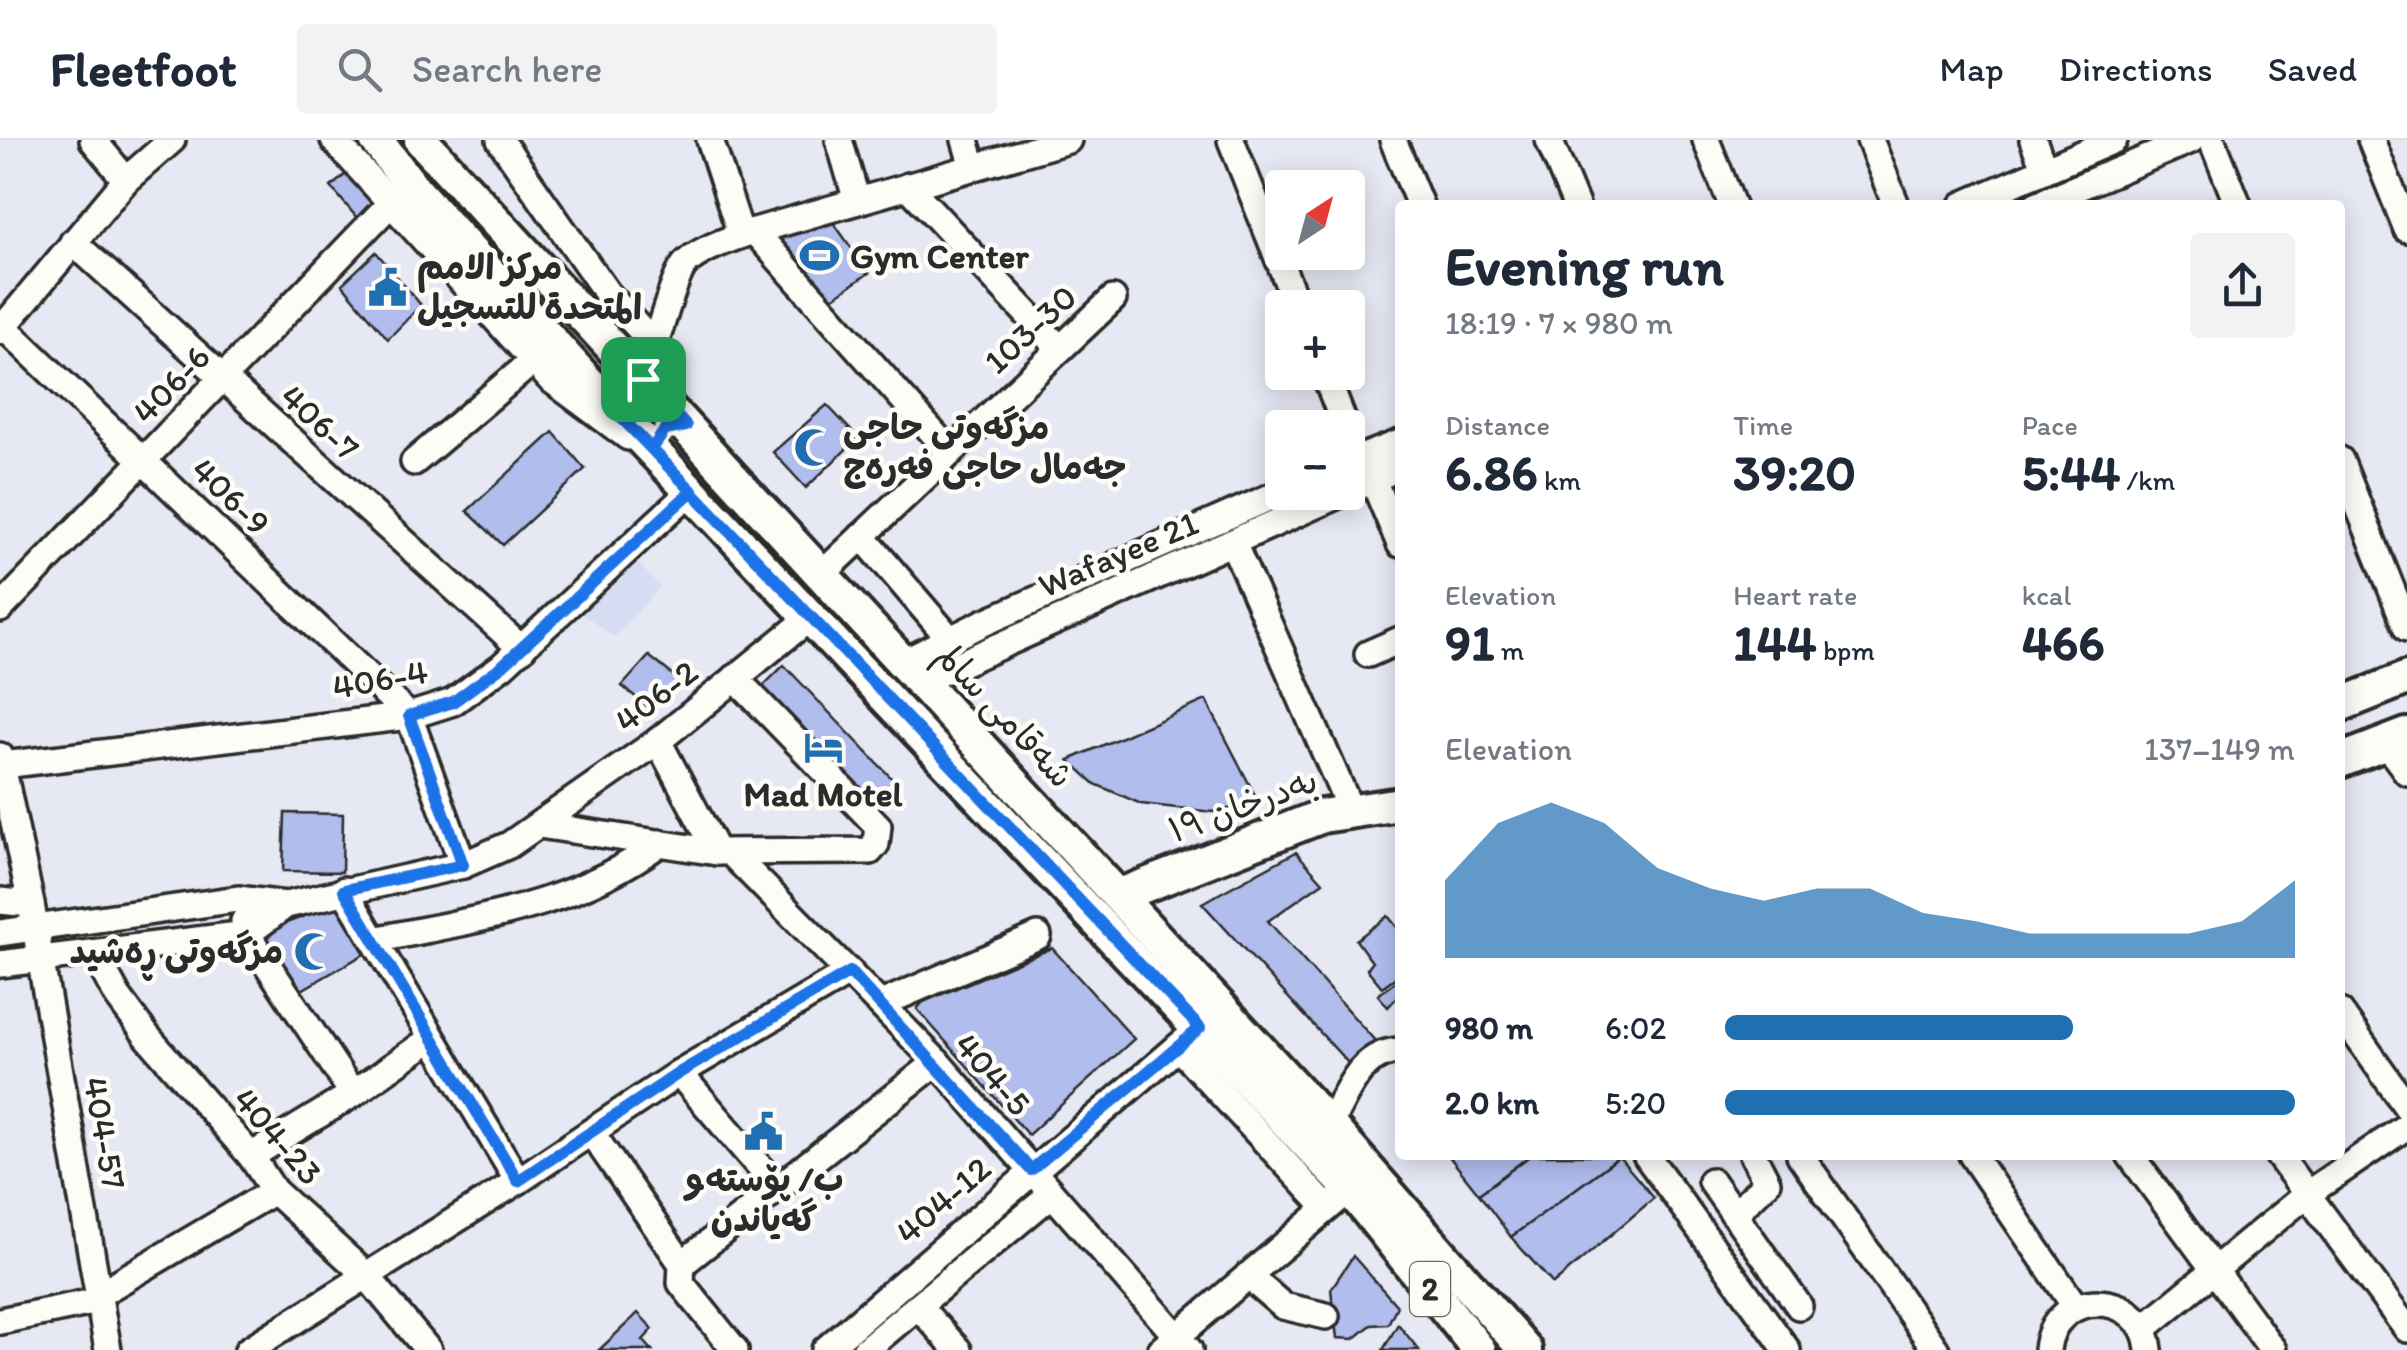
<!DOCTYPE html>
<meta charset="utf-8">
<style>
:root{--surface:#fff;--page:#f2f2f3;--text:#1f2937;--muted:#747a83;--line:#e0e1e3;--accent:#1f6fb2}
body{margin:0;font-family:Itim,"Playpen Sans Arabic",sans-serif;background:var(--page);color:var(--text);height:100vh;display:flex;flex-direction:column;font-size:38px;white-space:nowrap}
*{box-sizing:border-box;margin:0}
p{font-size:32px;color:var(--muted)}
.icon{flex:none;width:55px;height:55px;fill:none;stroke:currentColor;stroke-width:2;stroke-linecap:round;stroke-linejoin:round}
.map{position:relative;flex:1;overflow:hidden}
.sheet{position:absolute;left:1395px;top:60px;width:950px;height:960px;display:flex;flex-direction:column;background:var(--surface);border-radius:10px;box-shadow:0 5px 25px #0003}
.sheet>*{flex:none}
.needle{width:65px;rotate:36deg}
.buttons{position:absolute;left:1265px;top:30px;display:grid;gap:20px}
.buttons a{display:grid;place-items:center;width:100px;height:100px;border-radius:10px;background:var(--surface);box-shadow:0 5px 25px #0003;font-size:50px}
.pin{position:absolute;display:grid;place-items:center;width:85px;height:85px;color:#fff;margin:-42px;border-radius:20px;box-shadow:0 5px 15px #0006}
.round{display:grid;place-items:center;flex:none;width:105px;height:105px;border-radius:10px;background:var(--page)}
.head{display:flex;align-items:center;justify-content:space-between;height:170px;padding:0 50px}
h1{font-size:55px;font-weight:700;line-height:75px}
.stats{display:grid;grid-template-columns:repeat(3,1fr);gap:15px;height:170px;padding:10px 50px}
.stats div{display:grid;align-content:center}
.stats b{font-size:50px;font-weight:700}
.stats small{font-size:28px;font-weight:400}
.stats p{font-size:28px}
.chart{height:280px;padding:20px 50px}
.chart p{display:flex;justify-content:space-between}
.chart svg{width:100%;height:180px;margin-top:10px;fill:var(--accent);opacity:.7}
ul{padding:0 50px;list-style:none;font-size:32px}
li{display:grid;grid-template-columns:160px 120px 1fr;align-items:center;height:75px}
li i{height:25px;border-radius:12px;background:var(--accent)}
header{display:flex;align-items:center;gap:60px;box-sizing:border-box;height:140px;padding:0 50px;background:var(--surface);border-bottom:2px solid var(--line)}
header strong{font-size:48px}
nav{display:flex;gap:55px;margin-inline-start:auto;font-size:35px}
.search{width:700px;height:90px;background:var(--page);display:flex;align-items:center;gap:25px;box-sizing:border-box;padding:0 35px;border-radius:10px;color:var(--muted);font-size:38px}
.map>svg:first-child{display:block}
</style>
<header>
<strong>Fleetfoot</strong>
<div class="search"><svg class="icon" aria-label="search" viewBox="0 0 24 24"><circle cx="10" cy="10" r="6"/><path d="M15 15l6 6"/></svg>Search here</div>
<nav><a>Map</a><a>Directions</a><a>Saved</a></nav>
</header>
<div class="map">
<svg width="2407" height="1210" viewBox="0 0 2407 1210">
<rect width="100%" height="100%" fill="#e6e9f4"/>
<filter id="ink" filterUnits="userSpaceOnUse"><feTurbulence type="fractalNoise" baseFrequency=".01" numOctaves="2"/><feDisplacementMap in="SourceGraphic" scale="20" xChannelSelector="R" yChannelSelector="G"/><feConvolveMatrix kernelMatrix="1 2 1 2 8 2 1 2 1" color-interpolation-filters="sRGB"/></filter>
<g filter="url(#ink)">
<path fill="#d6dcf2" d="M630,414L660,447L614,497L573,467Z"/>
<g fill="#b0bded" stroke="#2b2b2b" stroke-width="2.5">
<path d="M348,32L375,61L358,79L331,47Z"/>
<path d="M831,79L869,133L825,163L768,99Z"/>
<path d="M376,112L421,165L388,199L342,144Z"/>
<path d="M827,265L858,298L806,348L773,312Z"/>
<path d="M553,292L585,329L503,405L467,371Z"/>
<path d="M649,516L679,540L652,570L622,546Z"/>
<path d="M784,525L899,646L874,670L759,550Z"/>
<path d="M1206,560L1259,663L1213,672L1141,664L1095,644L1069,620Z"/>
<path d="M285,673L343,674L342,732L283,731Z"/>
<path d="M1296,712L1323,742L1268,781L1377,903L1349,924L1202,763Z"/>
<path d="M337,764L366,813L298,852L262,792Z"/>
<path d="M1388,776L1400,791V834L1382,847L1367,829L1372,822L1356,800Z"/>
<path d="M1052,808L1134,899L1028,995L917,869L923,862Z"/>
<path d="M1400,838V854L1388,867L1378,855Z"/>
<path d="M1448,1015H1531L1479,1054Z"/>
<path d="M1531,1015H1617L1619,1017L1511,1097L1479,1054Z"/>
<path d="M1619,1017L1654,1058L1553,1144L1511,1097Z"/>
<path d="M1353,1116L1397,1166L1388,1184L1371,1185L1354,1199L1337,1198L1331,1149Z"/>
<path d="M638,1173L653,1189L643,1200L652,1210H599Z"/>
<path d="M1398,1184L1419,1210H1383Z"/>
</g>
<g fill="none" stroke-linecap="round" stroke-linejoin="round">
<defs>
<g id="minor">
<path d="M93,0L126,40"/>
<path d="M334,0L550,239L628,297"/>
<path d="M500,0L607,153L657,208"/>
<path d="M710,0L741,95"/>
<path d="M839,0L857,61"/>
<path d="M965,0L973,27"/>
<path d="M1231,0L1298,168"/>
<path d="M1393,0L1420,65"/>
<path d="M1549,0L1576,65"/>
<path d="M1706,0L1732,65"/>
<path d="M1870,0L1896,65"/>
<path d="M2033,0L2044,28"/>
<path d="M2212,0L2238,65"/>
<path d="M2371,0L2407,89"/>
<path d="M908,46L1060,209"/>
<path d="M1963,65L2114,0"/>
<path d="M2036,65L2191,0"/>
<path d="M754,91L950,312"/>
<path d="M73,102L522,509"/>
<path d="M4,187L409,576L463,725"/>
<path d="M0,191L126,40L172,0"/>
<path d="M1324,232L1346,288"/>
<path d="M643,239C654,214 673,135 686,123C700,110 723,102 741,95L1068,0"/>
<path d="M2340,320L2407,488"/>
<path d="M414,322L533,221"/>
<path d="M1348,323L1400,303"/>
<path d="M1373,340L1400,404"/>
<path d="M1361,345L1400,327"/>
<path d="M862,396L950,499"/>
<path d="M1233,403L1350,669"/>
<path d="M821,435L1113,159"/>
<path d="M0,469L389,65"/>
<path d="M1368,514L1400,500"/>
<path d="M902,523L983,483L1282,352"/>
<path d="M919,542L1345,352"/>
<path d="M658,601L717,712L870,711L876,704L878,686L735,538"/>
<path d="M2386,604L2407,632"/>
<path d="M0,616L31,764L108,1210"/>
<path d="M3,625L409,576L453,562L502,526L691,351"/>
<path d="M539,685L717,712"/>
<path d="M732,714L937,922L1189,1210"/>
<path d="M344,750L518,1041"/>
<path d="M0,761L31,764"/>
<path d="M244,781L247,794L353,954"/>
<path d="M0,793L238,759L286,765"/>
<path d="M374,800C477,779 573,767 660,703"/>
<path d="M94,813L118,857L147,896L251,1016L274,1051L366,1135L428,1210"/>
<path d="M0,824L247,794L286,765L463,725L509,705L658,601L812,476"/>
<path d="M881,864L1038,796"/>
<path d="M2340,872L2407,967"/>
<path d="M1178,907L1327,1068"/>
<path d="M679,933L777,1047"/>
<path d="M1329,985C1347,954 1359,912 1400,911"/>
<path d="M591,992L682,1124L681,1143L735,1210"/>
<path d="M1646,1015L1787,1210"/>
<path d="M1800,1015L1936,1210"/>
<path d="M1972,1015L2075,1166"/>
<path d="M2130,1015L2273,1210"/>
<path d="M2278,1015L2407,1189"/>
<path d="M251,1016L353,954L432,898"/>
<path d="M1711,1041L1799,1166"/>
<path d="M1734,1074L1767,1042L1753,1015"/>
<path d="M682,1124L937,922"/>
<path d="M1248,1136L1283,1166L1326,1176"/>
<path d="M99,1154L274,1051"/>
<path d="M918,1166L958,1210"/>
<path d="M0,1181L98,1161"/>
<path d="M2144,1188L2307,1054L2407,986"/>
<path d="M248,1210L518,1041L679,933L850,832"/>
<path d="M825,1210L1200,888"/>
<path d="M865,1210L1052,1054"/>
<path d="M1161,1210L1350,1049"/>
<path d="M2047,1210C2053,1147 2143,1148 2149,1210"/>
</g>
<g id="major">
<path d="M376,0L414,49L599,254L1350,1049L1479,1210"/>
<path d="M421,0L1329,985L1525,1210"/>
<path d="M2340,565L2407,538"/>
<path d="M2340,621L2407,595"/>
<path d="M1118,756L1322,676L1400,664"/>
</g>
</defs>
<use href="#minor" stroke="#2b2b2b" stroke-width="32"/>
<use href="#major" stroke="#2b2b2b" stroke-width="40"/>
<use href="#minor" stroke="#fdfcf7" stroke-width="25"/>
<use href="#major" stroke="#fdfcf7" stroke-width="32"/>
</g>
</g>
<g fill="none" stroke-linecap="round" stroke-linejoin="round" filter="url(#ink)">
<defs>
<path id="route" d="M643,239L630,262L614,270L692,351L502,526L453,562L409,576L463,725L344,750L518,1041L679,933L850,832L1031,1030L1200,888L652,309L665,290L686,286L643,239"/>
</defs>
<use href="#route" stroke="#fff" stroke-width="20"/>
<use href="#route" stroke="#1a73e8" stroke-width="12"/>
</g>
<defs>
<symbol id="stadium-bare" viewBox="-9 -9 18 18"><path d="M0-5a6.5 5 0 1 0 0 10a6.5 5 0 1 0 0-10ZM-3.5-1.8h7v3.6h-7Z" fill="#1f6fb2" stroke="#fdfcf7" stroke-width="2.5" paint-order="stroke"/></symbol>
<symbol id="civic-bare" viewBox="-9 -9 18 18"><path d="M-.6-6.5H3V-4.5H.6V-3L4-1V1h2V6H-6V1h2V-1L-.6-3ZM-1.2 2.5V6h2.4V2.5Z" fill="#1f6fb2" stroke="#fdfcf7" stroke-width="2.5" paint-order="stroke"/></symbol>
<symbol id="mosque-bare" viewBox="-9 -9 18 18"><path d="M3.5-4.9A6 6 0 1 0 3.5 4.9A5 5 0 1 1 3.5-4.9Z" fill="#1f6fb2" stroke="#fdfcf7" stroke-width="2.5" paint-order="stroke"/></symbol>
<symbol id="hotel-bare" viewBox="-9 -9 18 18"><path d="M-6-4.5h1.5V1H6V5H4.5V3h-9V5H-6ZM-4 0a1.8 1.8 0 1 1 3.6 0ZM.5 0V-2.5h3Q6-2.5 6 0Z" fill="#1f6fb2" stroke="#fdfcf7" stroke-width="2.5" paint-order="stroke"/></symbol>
</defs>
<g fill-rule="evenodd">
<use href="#stadium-bare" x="792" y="88" width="55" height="55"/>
<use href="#civic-bare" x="360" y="120" width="55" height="55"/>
<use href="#mosque-bare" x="786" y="280" width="55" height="55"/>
<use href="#hotel-bare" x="796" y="580" width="55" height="55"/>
<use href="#mosque-bare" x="286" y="784" width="55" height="55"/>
<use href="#civic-bare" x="736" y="964" width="55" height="55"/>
</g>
<g text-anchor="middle" stroke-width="9" stroke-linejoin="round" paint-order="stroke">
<rect fill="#fdfcf7" stroke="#6a6a68" stroke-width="2.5" x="1410" y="1122" width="40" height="54" rx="8"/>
<g font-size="32" font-weight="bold" fill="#2b2b2b">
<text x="1430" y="1160">2</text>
</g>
<g font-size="35" font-weight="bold" fill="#2b2b2b" stroke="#fdfcf7" text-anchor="start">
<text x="850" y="128">Gym Center</text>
<text x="417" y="139">مركز الامم<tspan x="417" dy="40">المتحدة للتسجيل</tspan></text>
<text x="843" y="299">مزگه‌وتی حاجی<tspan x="843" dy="40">جەمال حاجی فەرەج</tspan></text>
<text x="823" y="666" text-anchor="middle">Mad Motel</text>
<text x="283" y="823" text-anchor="end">مزگەوتی ڕەشید</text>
<text x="764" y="1051" text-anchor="middle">ب/ پۆستەو<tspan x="764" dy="40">گەیاندن</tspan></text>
</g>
<g font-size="35" fill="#2b2b2b" stroke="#fdfcf7">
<text transform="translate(1030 189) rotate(-43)" y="12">103-30</text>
<text transform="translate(171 244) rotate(-46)" y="12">406-6</text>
<text transform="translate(320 282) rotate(43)" y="12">406-7</text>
<text transform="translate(231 356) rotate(44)" y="12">406-9</text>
<text transform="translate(1118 414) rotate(-23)" y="12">Wafayee 21</text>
<text transform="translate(380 539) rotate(-10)" y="12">406-4</text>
<text transform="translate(656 556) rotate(-38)" y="12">406-2</text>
<text transform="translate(1005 575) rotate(47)" y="12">شەقامی سالم</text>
<text transform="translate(1243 665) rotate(-20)" y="12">بەدرخان ١٩</text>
<text transform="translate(993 934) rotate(49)" y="12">404-5</text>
<text transform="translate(105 993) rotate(80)" y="12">404-57</text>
<text transform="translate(278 996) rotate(49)" y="12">404-23</text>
<text transform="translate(943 1060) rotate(-41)" y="12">404-12</text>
</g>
</g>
</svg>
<div class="buttons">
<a><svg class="needle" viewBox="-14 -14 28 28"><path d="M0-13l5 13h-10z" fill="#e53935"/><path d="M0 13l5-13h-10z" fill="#747a83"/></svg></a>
<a>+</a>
<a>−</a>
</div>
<div class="pin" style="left:643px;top:239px;background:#1e9e55"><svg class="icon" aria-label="arrive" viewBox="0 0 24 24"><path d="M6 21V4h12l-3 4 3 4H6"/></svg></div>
<section class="sheet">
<div class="head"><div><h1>Evening run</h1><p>18:19 · 7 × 980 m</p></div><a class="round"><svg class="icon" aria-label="share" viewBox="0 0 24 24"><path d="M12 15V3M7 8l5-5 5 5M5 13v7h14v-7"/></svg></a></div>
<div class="stats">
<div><p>Distance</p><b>6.86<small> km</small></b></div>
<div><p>Time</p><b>39:20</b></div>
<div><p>Pace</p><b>5:44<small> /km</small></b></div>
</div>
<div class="stats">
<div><p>Elevation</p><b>91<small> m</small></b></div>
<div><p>Heart rate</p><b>144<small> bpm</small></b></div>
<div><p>kcal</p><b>466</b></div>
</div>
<div class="chart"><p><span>Elevation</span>137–149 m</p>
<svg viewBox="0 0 160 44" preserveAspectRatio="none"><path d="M0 44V25L10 11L20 6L30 11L40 22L50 27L60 30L70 27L80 27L90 33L100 35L110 38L120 38L130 38L140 38L150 35L160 25V44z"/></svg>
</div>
<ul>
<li><b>980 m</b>6:02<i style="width:61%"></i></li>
<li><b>2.0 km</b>5:20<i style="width:100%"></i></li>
</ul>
</section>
</div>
